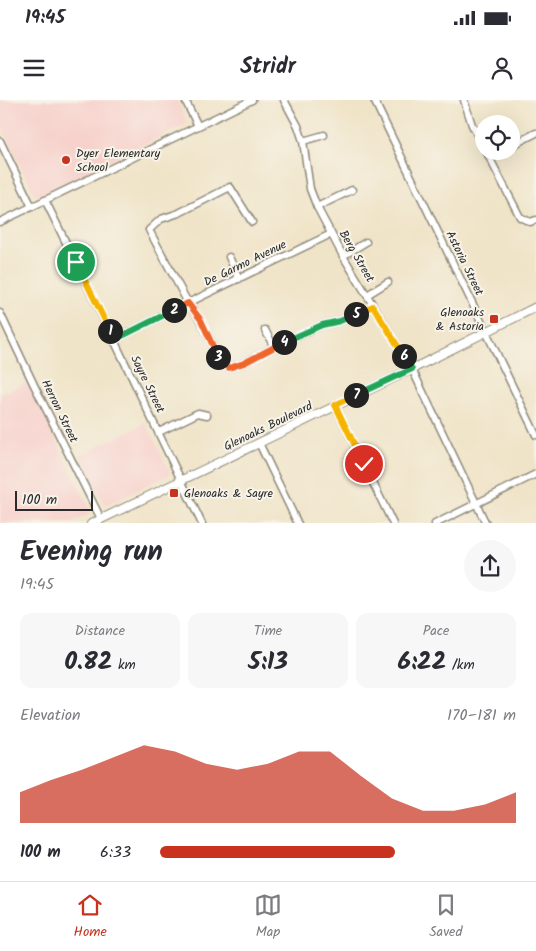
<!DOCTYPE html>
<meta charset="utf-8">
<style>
:root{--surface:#fff;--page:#f7f7f7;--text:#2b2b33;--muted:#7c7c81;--line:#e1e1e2;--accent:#c8321e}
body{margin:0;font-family:Kalam,sans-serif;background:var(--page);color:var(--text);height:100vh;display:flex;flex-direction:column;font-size:19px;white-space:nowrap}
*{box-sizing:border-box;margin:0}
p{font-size:16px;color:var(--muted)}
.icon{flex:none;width:28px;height:28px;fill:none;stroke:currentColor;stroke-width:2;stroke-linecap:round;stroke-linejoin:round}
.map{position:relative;height:423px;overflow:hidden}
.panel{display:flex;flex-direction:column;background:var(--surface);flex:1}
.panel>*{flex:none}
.controls{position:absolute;left:475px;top:15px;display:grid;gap:10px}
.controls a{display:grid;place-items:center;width:45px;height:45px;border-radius:50%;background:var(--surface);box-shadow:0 5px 20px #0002;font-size:25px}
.scale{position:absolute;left:15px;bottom:12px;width:78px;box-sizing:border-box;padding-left:5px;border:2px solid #2b2b2b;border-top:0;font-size:14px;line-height:18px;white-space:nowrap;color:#2b2b2b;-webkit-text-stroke:4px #f7f3e8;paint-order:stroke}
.pin{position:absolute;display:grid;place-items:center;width:42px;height:42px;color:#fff;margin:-21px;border:2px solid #fff;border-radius:50%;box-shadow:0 1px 5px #0007}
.km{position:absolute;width:25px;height:25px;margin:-12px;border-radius:50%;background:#222;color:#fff;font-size:14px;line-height:25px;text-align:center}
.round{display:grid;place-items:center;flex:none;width:52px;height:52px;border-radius:26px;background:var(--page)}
.summary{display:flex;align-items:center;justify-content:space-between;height:85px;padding:0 20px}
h1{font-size:28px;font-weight:600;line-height:38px}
.metrics{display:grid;grid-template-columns:repeat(3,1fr);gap:8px;height:85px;padding:5px 20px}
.metrics div{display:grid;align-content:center;border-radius:12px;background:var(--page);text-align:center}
.metrics b{font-size:25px;font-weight:600}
.metrics small{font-size:14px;font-weight:400}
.metrics p{font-size:14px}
.chart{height:140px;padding:10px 20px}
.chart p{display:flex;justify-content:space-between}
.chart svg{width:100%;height:90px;margin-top:5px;fill:var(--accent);opacity:.7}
ul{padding:0 20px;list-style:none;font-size:16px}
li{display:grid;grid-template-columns:80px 60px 1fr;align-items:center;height:38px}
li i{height:12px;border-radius:6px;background:var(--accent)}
.status{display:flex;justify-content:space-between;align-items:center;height:35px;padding:0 25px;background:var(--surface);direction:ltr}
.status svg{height:14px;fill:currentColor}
header{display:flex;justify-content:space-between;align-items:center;height:65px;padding:0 20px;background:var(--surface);font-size:22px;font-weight:600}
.tab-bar{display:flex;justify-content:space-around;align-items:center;height:70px;border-top:1px solid var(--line);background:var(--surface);font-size:14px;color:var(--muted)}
.tab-bar a{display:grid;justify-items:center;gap:2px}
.tab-bar .selected{color:var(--accent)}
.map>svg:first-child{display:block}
</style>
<div class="status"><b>19:45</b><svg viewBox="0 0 49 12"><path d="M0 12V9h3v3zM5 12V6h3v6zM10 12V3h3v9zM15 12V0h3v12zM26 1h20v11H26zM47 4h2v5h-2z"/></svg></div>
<header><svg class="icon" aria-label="menu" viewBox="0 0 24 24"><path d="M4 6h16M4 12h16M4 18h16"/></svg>Stridr<svg class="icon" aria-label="person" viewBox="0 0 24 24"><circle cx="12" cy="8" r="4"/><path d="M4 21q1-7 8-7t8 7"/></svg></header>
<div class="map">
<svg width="536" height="424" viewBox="0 0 536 424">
<rect width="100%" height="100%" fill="#f7f3e8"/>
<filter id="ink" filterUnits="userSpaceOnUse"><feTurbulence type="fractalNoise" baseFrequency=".02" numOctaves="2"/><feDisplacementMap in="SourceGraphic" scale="10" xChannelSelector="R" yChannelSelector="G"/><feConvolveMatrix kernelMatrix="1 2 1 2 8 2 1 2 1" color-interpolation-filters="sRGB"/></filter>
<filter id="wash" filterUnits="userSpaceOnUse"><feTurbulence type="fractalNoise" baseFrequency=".0096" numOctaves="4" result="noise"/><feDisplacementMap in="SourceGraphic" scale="20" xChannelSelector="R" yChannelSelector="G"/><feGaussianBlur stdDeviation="1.12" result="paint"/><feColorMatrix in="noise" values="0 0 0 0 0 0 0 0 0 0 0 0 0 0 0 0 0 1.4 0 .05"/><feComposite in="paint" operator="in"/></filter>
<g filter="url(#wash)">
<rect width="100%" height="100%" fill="#f0e4c8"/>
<g fill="#f7d0cb">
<path d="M0,0H177L187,23L185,25L37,96L35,95L0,23Z"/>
<path d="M28,282L91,411L89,415L71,423H0V295Z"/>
<path d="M146,323L170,372V374L108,405H104L80,355Z"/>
</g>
</g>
<g filter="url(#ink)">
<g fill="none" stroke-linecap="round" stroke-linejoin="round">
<defs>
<g id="minor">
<path d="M185,0L198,26"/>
<path d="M284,0L298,26L303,41L310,89L317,107L343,156L412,269L486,424"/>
<path d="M374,0L536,335"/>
<path d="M464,0L472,25L484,47"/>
<path d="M0,41L32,107"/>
<path d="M303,41L324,35"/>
<path d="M511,46L536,33"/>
<path d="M486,51L520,117L530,122L536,120"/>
<path d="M489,57L501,51"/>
<path d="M45,100L114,240L202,424"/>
<path d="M317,107L352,90"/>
<path d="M0,122L252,0"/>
<path d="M252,122L230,87L179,113L161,119L149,130L188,203L201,221L219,258L229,268L244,263L274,247L322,225L340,221L373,206"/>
<path d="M343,156L366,142"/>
<path d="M229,157L239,179"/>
<path d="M367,195L388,182"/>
<path d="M0,213L34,285L101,419"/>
<path d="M265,230L274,247"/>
<path d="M114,240L188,203L331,134"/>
<path d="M335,305L393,424"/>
<path d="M159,332L198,313L207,315"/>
<path d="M259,343L298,424"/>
<path d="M435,424L536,374"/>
</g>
<path id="major" d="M91,424L412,269L536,207"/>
</defs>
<use href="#minor" stroke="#8e887a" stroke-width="9"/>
<use href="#major" stroke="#8e887a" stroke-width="10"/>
<use href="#minor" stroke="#fff" stroke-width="6"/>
<use href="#major" stroke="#fff" stroke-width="8"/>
</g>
</g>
<g fill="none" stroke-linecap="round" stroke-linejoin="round" filter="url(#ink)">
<defs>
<path id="split-1" d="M76,162L110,231"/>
<path id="split-2" d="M110,231L114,240L174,210"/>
<path id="split-3" d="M174,210L188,203L201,220L218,257"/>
<path id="split-4" d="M218,257L229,268L244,263L284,242"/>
<path id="split-5" d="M284,242L322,225L340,221L356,214"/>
<path id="split-6" d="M356,214L373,206L404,256"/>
<path id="split-7" d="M356,295L412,269L404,256"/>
<path id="split-8" d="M356,295L335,305L364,364"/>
</defs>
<use href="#split-1" stroke="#fff" stroke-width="10"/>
<use href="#split-2" stroke="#fff" stroke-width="10"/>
<use href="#split-3" stroke="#fff" stroke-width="10"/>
<use href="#split-4" stroke="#fff" stroke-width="10"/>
<use href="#split-5" stroke="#fff" stroke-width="10"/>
<use href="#split-6" stroke="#fff" stroke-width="10"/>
<use href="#split-7" stroke="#fff" stroke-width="10"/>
<use href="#split-8" stroke="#fff" stroke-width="10"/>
<use href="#split-1" stroke="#f5b400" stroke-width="6"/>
<use href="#split-2" stroke="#22a559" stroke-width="6"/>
<use href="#split-3" stroke="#f0652b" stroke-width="6"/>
<use href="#split-4" stroke="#f0652b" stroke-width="6"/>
<use href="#split-5" stroke="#22a559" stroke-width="6"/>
<use href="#split-6" stroke="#f5b400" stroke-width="6"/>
<use href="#split-7" stroke="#22a559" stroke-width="6"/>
<use href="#split-8" stroke="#f5b400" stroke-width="6"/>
</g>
<g fill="#c8321e" stroke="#f7f3e8" stroke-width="2">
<circle cx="66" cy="60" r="5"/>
<rect x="489" y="214" width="10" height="10" rx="2.5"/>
<rect x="169" y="388" width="10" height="10" rx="2.5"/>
</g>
<g text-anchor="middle" stroke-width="4" stroke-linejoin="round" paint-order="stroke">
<g font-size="12" fill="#2b2b2b" stroke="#f7f3e8" text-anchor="start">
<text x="76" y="57">Dyer Elementary<tspan x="76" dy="14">School</tspan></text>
<text x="484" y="216" text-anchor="end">Glenoaks<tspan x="484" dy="14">&amp; Astoria</tspan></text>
<text x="184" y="397">Glenoaks &amp; Sayre</text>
</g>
<g font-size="12" fill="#2b2b2b" stroke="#f7f3e8">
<text transform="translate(357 156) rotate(60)" y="4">Berg Street</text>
<text transform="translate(245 163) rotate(-26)" y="4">De Garmo Avenue</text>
<text transform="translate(465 163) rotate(64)" y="4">Astoria Street</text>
<text transform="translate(148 284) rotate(64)" y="4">Sayre Street</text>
<text transform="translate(60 311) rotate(64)" y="4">Herron Street</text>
<text transform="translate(268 326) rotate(-26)" y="4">Glenoaks Boulevard</text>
</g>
</g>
</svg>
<div class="controls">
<a><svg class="icon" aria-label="locate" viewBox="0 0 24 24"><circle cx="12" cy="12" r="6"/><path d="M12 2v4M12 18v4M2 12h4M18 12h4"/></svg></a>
</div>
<div class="scale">100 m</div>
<div class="pin" style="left:76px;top:162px;background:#1e9e55"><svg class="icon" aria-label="arrive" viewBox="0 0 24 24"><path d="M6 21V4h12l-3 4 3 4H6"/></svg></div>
<div class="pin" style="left:364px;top:364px;background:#d93025"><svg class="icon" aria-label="check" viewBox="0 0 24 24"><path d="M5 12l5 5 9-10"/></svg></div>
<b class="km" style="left:110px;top:231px">1</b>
<b class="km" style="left:174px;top:210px">2</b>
<b class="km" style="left:218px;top:257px">3</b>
<b class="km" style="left:284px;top:242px">4</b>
<b class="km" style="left:356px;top:214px">5</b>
<b class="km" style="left:404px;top:256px">6</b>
<b class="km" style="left:356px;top:295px">7</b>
</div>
<section class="panel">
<div class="summary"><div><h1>Evening run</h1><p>19:45</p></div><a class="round"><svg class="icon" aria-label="share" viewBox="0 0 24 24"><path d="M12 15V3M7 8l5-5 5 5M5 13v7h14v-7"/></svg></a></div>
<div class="metrics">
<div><p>Distance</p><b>0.82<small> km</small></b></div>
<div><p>Time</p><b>5:13</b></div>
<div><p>Pace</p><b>6:22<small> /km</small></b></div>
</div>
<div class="chart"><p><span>Elevation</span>170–181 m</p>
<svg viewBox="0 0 160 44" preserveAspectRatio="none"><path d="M0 44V29L10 23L20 18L30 12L40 6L50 9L60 15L70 18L80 15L90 9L100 9L110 21L120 32L130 38L140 38L150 35L160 29V44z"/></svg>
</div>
<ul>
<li><b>100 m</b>6:33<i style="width:66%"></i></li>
</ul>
</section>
<nav class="tab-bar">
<a class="selected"><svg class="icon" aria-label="home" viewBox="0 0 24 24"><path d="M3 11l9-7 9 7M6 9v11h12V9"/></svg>Home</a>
<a><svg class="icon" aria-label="map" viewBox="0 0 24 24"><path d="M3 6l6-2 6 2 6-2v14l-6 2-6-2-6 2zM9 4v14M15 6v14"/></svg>Map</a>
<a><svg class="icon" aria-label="saved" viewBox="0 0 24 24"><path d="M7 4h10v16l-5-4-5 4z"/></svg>Saved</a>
</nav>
